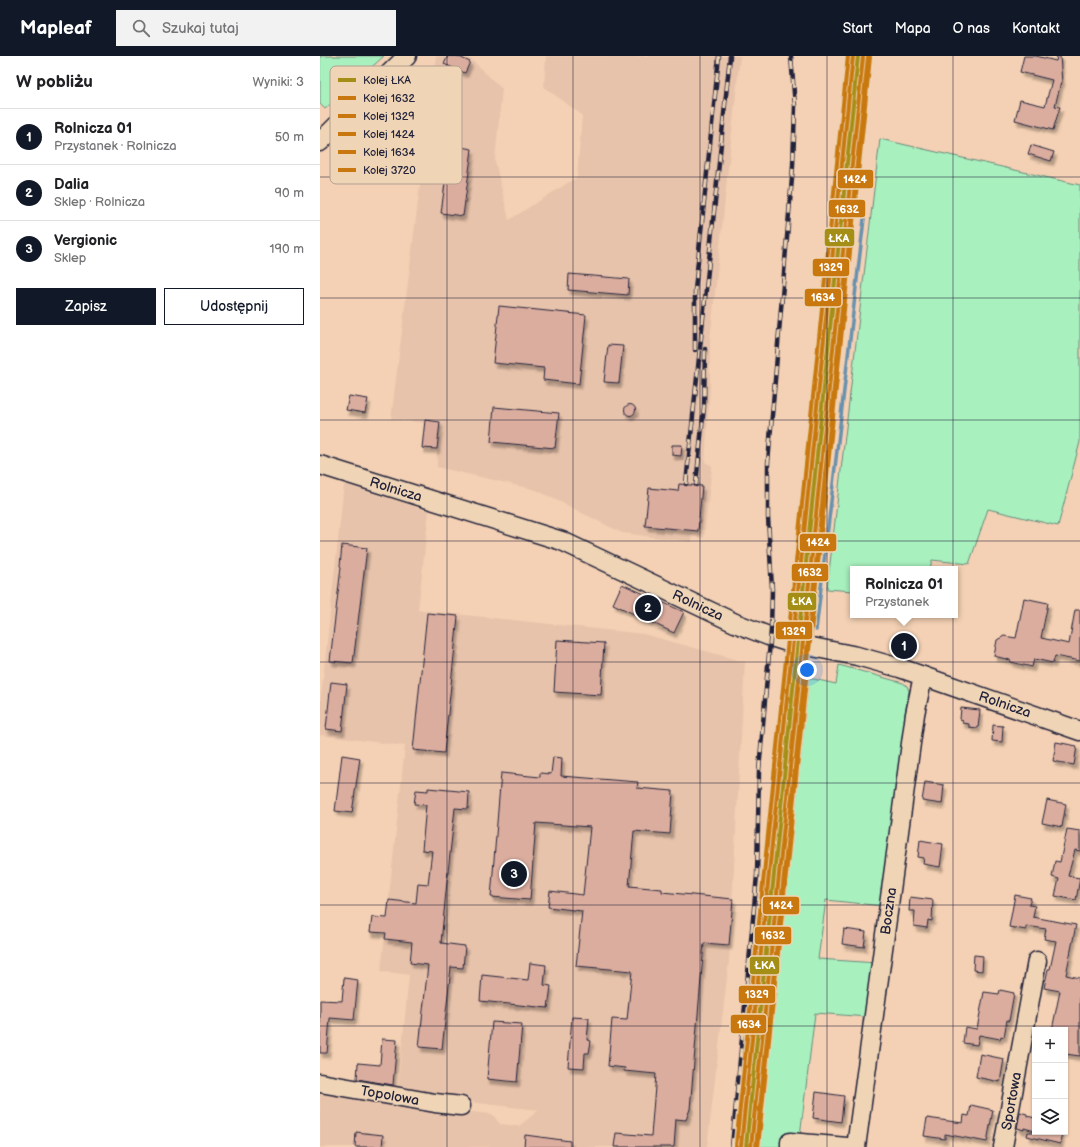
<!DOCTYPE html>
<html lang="pl">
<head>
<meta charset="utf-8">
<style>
	body { margin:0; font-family:"Balsamiq Sans",sans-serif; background:#f2f2f2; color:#202124 }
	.controls { position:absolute; right:12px; bottom:12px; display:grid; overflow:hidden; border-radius:0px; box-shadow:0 1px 3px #0004 }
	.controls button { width:36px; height:36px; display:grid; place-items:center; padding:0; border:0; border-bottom:1px solid #e0e0e0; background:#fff; color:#202124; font:20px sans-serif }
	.you { position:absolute; left:487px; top:614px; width:14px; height:14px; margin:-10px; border:3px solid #fff; border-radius:50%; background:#1a73e8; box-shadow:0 0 0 6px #1a73e833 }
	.badge { display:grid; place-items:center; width:26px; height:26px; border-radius:50%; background:#111827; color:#fff; font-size:13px; font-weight:700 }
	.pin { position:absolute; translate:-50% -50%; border:2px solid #fff; box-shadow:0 1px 4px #0006 }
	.popup { position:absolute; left:530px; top:510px; width:108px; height:52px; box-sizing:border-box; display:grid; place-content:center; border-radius:0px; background:#fff; filter:drop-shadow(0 1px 3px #0005); font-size:13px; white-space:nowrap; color:#757577 }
	.popup b { font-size:15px; color:#202124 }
	.popup::after { content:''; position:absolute; left:50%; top:100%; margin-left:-8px; border:8px solid transparent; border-top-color:#fff }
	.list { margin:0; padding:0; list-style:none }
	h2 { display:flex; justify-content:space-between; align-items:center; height:52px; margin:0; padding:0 16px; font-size:17px }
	h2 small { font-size:13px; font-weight:400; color:#757577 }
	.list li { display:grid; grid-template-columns:26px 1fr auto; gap:12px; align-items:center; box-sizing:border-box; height:56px; padding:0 16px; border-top:1px solid #e0e0e0 }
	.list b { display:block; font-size:15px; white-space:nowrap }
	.list p { margin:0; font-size:13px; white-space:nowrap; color:#757577 }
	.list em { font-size:13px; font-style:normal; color:#757577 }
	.actions { display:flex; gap:8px; padding:12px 16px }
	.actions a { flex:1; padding:9px 0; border:1px solid #111827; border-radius:0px; text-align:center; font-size:14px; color:#111827 }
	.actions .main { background:#111827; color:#fff }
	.icon { flex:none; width:22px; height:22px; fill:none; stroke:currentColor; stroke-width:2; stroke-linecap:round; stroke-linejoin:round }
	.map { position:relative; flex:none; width:760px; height:1091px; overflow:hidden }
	header { display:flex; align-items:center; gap:24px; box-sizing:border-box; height:56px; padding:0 20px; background:#111827; color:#fff }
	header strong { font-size:19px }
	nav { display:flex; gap:22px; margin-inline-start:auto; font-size:14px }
	.search { width:280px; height:36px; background:#f2f2f2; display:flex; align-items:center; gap:10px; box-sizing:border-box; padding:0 14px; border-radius:0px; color:#757577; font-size:15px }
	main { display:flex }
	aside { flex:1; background:#fff }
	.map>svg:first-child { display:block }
</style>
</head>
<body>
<header>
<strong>Mapleaf</strong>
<div class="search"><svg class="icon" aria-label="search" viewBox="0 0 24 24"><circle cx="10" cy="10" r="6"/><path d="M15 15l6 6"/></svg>Szukaj tutaj</div>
<nav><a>Start</a><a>Mapa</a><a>O nas</a><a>Kontakt</a></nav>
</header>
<main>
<aside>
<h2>W pobliżu<small>Wyniki: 3</small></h2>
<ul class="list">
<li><span class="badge">1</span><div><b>Rolnicza 01</b><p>Przystanek · Rolnicza</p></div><em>50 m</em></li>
<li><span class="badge">2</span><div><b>Dalia</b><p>Sklep · Rolnicza</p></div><em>90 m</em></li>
<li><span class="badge">3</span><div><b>Vergionic</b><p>Sklep</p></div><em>190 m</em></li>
</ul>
<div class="actions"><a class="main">Zapisz</a><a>Udostępnij</a></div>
</aside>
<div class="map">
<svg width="760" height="1091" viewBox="0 0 760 1091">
	<defs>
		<filter id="shadow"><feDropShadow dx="2.5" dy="4.5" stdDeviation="1" flood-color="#0004"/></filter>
	</defs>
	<rect width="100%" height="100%" fill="#f4d1b4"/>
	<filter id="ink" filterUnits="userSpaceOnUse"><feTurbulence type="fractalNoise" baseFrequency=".025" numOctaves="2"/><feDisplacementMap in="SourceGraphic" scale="8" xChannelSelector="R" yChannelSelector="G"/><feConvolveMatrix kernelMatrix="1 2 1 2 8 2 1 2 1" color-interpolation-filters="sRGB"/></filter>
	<g filter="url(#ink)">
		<g fill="#e8c3ab">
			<polygon points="116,0 142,0 152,4 182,33 175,105 189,164 257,121 262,59 224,31 226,0 420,0 390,285 390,332 385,406 392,410 384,482 372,481 372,486 302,477 216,434 117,411 117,394 102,392 104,367 71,363"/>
			<polygon points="24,428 109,455 98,554 324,578 425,606 409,905 387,1091 0,1091 0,1037 96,1050 172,1058 180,1068 199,1070 219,1054 104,1041 78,1032 89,919 61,915 85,690 0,679 0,650"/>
		</g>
		<g fill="#a8f1be" stroke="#658a7c">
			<polygon points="0,0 64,0 5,53 0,48"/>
			<polygon points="560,83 760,129 760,386 738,470 668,453 649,508 612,504 610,513 533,513 533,535 507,533"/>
			<polygon points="519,609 583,627 587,630 589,635 584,664 589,666 563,850 506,844 498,903 557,907 548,961 495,957 480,1080 462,1091 440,1091 489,622 516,628"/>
		</g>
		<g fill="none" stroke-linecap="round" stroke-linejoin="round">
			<polyline stroke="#6991ae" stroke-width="3.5" points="496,574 544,163"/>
		</g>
		<g fill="#dbad9e" stroke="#22223b" filter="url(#shadow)">
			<polygon points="128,0 137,0 150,6 145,17 124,8"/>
			<polygon points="704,0 716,0 736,5 737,0 740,0 742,27 741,26 735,50 740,51 733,74 695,64 700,44 725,50 732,24 700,16"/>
			<polygon points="130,89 152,93 143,160 121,157"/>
			<polygon points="711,89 734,96 731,105 708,98"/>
			<polygon points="249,218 309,223 308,239 248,234"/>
			<polygon points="179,250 266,259 259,328 223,324 224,312 173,307"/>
			<polygon points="288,289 303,290 299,327 284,326"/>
			<polygon points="29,340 48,343 45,357 26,354"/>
			<circle cx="310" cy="354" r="5.5"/>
			<polygon points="174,351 239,357 235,392 171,386"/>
			<polygon points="105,364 120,366 117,393 102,392"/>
			<polygon points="352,389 362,389 361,400 352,399"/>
			<polygon points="359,428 382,430 378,475 325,470 329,432 358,435"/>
			<polygon points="22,489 47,492 33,607 10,605 21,511 20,510"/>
			<polygon points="302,528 364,556 354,577 293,548"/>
			<polygon points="704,542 728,547 721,582 749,588 755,554 760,554 760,605 735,600 733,607 714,603 712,611 691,606 690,604 674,600 677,584 684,580 696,582"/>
			<polygon points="107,557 138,560 124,697 93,694"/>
			<polygon points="237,584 284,587 281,639 234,636"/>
			<polygon points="11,626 27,628 22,675 6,673"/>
			<polygon points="641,652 660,654 658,672 649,671 649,668 642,667 643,664 640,663"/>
			<polygon points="673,669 683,670 682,686 672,685"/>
			<polygon points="736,686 757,690 754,709 733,705"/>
			<polygon points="22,699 40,702 32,757 15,755"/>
			<polygon points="233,701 242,702 241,720 318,726 317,732 353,735 350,778 314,775 309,830 342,833 342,836 413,843 409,889 384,887 370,1053 366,1064 356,1063 354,1091 294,1091 296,1077 331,1080 336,1018 304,1015 305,1012 288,1010 292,963 307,964 312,915 256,910 262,855 228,851 230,835 263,839 270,771 216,767 210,844 171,841 181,717 220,721 220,717 231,718"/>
			<polygon points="605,726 624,729 622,748 602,745"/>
			<polygon points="108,732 149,736 148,753 135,752 127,825 121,887 145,890 143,912 131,911 122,993 99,991 108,909 90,907 92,886 65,883 66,877 50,876 52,861 67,862 69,844 96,847 98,827 108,828 112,795 102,794 106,749 94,748 96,734 108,735"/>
			<polygon points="727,744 746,748 742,771 722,767"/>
			<polygon points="747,773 760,775 760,795 755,794 748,820 760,822 756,844 735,840 739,823 732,821 735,805 740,806"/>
			<polygon points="600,784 623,788 620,811 603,808 604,802 598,801"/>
			<polygon points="695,839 711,842 709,849 715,850 713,861 756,869 746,919 760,922 760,1000 745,998 745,974 732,974 740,935 724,932 728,913 730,913 736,885 724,883 726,873 706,870 706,874 689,871"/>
			<polygon points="590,841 613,844 612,865 608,864 607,872 594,870 595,855 589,855"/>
			<polygon points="524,873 546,876 544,891 522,888"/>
			<polygon points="654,899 663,900 662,915 653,914"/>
			<polygon points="210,907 226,909 224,929 231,930 228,952 160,945 162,919 208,924"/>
			<polygon points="24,922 38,924 34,964 10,962 7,997 0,997 0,944 22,945"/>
			<polygon points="680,934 694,937 689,965 687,964 684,981 681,980 680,983 659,979 657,989 643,987 645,971 657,973 664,936 679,938"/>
			<polygon points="252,961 269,962 267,984 271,985 269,997 265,997 264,1012 248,1011"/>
			<polygon points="172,966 202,968 197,1026 167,1023"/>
			<polygon points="62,983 77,984 73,1029 37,1023 38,1007 60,1009"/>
			<polygon points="660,998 684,1003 680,1026 656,1021"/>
			<polygon points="496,1036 524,1040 521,1066 493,1062"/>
			<polygon points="651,1049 673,1054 667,1086 625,1078 625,1083 604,1080 607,1062 643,1067 644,1059 649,1060"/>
			<polygon points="700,1056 707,1058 707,1060 715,1062 715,1075 704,1072 704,1074 697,1072"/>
			<polygon points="36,1076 63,1079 62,1091 35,1091"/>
			<polygon points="708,1076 737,1076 742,1077 740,1088 707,1080"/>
			<polygon points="205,1079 250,1085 250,1091 204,1091"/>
		</g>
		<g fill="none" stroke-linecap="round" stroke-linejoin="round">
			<defs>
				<g id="minor">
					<polyline points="0,86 87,0"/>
					<polyline points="0,409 242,485 415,567 451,581 467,586 537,600 580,612 760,675"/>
					<polyline points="0,1027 115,1047 141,1050"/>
					<polyline points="470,1091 470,1086 527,1091"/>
					<polyline points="536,1091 595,658 603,620"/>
					<polyline points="683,1091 717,905"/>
				</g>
			</defs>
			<use href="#minor" stroke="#22223b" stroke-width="21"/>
			<use href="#minor" stroke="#efd5b6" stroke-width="18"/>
			<defs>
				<g id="rail">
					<polyline points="375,294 375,234 399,0"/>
					<polyline points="366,428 410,0"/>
					<polyline points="376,429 384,351 385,293"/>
					<polyline points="412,1091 437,819 439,715 451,574 452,533 448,461 448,407 473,110 475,50 471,0"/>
				</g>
			</defs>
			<use href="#rail" stroke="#22223b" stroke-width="4.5"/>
			<use href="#rail" stroke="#efd5b6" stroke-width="3" stroke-dasharray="9" stroke-linecap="butt"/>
			<defs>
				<polyline id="rail-1" points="426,1091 538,0"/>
				<polyline id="rail-2" points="431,1091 543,1"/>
				<polyline id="rail-3" points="421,1090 533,0"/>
				<polyline id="rail-4" points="436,1091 548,1"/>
				<polyline id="rail-5" points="416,1090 528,0"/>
				<polyline id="rail-6" points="438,1091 550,1"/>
			</defs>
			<use href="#rail-1" stroke="#efd5b6" stroke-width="7"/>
			<use href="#rail-2" stroke="#efd5b6" stroke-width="7"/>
			<use href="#rail-3" stroke="#efd5b6" stroke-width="7"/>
			<use href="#rail-4" stroke="#efd5b6" stroke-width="7"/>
			<use href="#rail-5" stroke="#efd5b6" stroke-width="7"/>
			<use href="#rail-6" stroke="#efd5b6" stroke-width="7"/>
			<use href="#rail-1" stroke="#a48e16" stroke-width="4"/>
			<use href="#rail-2" stroke="#c8780f" stroke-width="4"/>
			<use href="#rail-3" stroke="#c8780f" stroke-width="4"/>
			<use href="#rail-4" stroke="#c8780f" stroke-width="4"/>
			<use href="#rail-5" stroke="#c8780f" stroke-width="4"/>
			<use href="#rail-6" stroke="#c8780f" stroke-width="4"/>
		</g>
	</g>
	<path fill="none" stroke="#22223b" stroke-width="1" stroke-opacity="0.55" d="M127,0V1091M253,0V1091M380,0V1091M507,0V1091M633,0V1091M0,121H760M0,242H760M0,364H760M0,485H760M0,606H760M0,727H760M0,849H760M0,970H760"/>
	<g text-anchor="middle" stroke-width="3" stroke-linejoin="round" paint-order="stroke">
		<g font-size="14" fill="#22223b" stroke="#efd5b6">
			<text transform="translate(76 433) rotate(17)" y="5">Rolnicza</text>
			<text transform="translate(378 549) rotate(25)" y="5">Rolnicza</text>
			<text transform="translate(685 648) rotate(19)" y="5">Rolnicza</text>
			<text transform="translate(568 855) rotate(-82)" y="5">Boczna</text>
			<text transform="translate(70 1039) rotate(10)" y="5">Topolowa</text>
			<text transform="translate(691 1045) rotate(-80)" y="5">Sportowa</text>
		</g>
	</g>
	<rect x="10" y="10" width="132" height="118" rx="6" fill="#efd5b6" stroke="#b29f91" stroke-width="1"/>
	<rect x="18" y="22" width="18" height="4" fill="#a48e16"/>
	<rect x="18" y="40" width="18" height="4" fill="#c8780f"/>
	<rect x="18" y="58" width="18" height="4" fill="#c8780f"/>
	<rect x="18" y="76" width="18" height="4" fill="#c8780f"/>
	<rect x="18" y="94" width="18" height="4" fill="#c8780f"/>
	<rect x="18" y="112" width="18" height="4" fill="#c8780f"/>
	<g font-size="11" fill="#22223b">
		<text x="43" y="28">Kolej ŁKA</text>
		<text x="43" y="46">Kolej 1632</text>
		<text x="43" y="64">Kolej 1329</text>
		<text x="43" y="82">Kolej 1424</text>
		<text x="43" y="100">Kolej 1634</text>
		<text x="43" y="118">Kolej 3720</text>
	</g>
	<g stroke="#efd5b6" stroke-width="1.5">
		<rect x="517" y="113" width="37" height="20" rx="4" fill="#c8780f"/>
		<rect x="508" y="143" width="38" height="19" rx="4" fill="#c8780f"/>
		<rect x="504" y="172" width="31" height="19" rx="4" fill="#a48e16"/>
		<rect x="492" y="202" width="38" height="19" rx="4" fill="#c8780f"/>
		<rect x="484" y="232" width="38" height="19" rx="4" fill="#c8780f"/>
		<rect x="479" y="477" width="38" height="19" rx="4" fill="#c8780f"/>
		<rect x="471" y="507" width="38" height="19" rx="4" fill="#c8780f"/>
		<rect x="467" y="536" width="30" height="19" rx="4" fill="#a48e16"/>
		<rect x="455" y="565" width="38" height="19" rx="4" fill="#c8780f"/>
		<rect x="442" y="840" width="38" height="19" rx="4" fill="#c8780f"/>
		<rect x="434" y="870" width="38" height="19" rx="4" fill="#c8780f"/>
		<rect x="429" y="900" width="31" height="19" rx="4" fill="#a48e16"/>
		<rect x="418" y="929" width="38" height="19" rx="4" fill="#c8780f"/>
		<rect x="410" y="958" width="37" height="20" rx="4" fill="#c8780f"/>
	</g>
	<g font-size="11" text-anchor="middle" font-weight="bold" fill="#fff">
		<text x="535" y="127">1424</text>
		<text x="527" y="157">1632</text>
		<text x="519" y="186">ŁKA</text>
		<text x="511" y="215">1329</text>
		<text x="503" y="245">1634</text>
		<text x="498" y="490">1424</text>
		<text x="490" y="520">1632</text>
		<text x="482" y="549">ŁKA</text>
		<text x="474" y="579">1329</text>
		<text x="461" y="853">1424</text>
		<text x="453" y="883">1632</text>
		<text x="445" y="913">ŁKA</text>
		<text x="437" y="942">1329</text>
		<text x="429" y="972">1634</text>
	</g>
</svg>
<div class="controls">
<button>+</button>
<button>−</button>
<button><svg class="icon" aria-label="layers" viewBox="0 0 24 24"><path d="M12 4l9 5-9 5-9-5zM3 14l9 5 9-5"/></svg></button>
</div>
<div class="you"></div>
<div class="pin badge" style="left:584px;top:590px">1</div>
<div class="popup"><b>Rolnicza 01</b>Przystanek</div>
<div class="pin badge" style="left:328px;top:552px">2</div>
<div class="pin badge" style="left:194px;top:818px">3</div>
</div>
</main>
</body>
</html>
